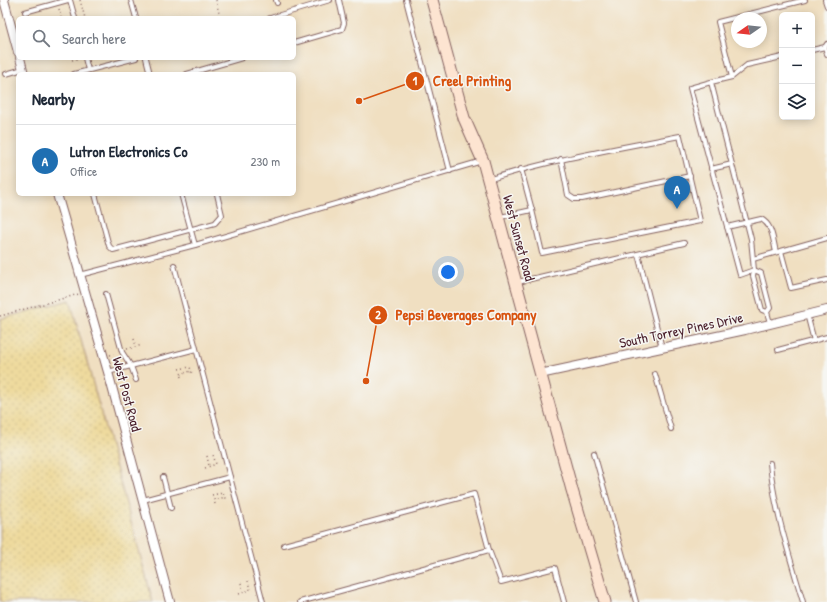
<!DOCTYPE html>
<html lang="en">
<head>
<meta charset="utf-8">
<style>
	body { margin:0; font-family:"Patrick Hand",sans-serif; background:#f2f2f3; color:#1f2937 }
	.controls { position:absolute; right:12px; top:12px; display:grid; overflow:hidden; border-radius:6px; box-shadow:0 2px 10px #0003 }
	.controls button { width:36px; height:36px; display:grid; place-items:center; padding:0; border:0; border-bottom:1px solid #e0e1e3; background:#fff; color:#1f2937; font:20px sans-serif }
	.compass { position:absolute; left:731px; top:12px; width:36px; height:36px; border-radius:50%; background:#fff; box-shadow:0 2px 10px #0003; rotate:256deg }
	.you { position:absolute; left:448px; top:272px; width:14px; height:14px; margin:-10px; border:3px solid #fff; border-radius:50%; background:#1a73e8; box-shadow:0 0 0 6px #1a73e833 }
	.badge { display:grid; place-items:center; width:26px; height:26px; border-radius:50%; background:#1f6fb2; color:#fff; font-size:13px; font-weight:700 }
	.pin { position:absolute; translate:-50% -33px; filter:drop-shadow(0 1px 2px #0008) }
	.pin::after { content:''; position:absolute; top:21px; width:14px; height:12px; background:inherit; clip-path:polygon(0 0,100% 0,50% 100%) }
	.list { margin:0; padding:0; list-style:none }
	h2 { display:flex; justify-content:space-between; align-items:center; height:52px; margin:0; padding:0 16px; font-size:17px }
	h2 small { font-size:13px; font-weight:400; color:#747a83 }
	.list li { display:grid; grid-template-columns:26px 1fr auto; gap:12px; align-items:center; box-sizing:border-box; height:72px; padding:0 16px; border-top:1px solid #e0e1e3 }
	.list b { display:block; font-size:15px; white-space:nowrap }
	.list p { margin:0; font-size:13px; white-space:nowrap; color:#747a83 }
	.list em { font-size:13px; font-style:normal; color:#747a83 }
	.icon { flex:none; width:22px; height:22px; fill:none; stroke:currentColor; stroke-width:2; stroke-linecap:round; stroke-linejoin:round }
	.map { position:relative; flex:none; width:827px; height:602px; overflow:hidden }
	.search { position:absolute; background:#fff; box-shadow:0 2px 10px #0003; left:16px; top:16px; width:280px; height:44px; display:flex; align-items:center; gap:10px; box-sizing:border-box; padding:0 14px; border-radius:6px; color:#747a83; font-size:15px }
	.panel { position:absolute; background:#fff; box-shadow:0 2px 10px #0003; left:16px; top:72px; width:280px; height:124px; border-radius:6px }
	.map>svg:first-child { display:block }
</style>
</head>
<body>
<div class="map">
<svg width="827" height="602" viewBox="0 0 827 602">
	<defs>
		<pattern id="sand-dots" width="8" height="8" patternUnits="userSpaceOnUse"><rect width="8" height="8" fill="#eeda9e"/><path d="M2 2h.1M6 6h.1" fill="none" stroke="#cebb88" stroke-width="1.8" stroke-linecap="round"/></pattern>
	</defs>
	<rect width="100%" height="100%" fill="#f6f6f2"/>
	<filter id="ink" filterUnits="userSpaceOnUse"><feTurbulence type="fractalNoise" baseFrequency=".025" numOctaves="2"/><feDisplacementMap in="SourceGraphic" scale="8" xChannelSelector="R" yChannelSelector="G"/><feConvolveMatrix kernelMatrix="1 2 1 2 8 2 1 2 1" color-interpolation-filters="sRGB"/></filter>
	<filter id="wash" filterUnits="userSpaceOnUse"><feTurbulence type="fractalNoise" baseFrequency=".012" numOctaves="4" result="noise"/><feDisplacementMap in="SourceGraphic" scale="16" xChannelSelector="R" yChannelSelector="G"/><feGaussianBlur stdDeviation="0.9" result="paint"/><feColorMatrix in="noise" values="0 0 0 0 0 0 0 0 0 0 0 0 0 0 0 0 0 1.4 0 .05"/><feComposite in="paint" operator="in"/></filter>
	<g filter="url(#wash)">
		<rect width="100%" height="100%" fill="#f0dfc1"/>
		<polygon fill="url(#sand-dots)" stroke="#9c7c64" points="70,300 153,602 0,602 0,319"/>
	</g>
	<g filter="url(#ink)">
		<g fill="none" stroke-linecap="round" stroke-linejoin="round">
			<defs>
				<g id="service">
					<polyline points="70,0 75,18"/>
					<polyline points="131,0 136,18"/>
					<polyline points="276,0 277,3"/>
					<polyline points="406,0 450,171"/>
					<polyline points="825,0 827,6"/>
					<polyline points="25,12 68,0"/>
					<polyline points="270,18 330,0"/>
					<polyline points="294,43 342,29 344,23 339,0"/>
					<polyline points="825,47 827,54"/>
					<polyline points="812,50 825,47 827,44"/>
					<polyline points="85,58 88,70"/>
					<polyline points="146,58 150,74"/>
					<polyline points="6,74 23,69"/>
					<polyline points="74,74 136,58"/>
					<polyline points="187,74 242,58"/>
					<polyline points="732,77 718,22 805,0"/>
					<polyline points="711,82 690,88 740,275 754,270 751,239 711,82 732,77 747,65 782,57"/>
					<polyline points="561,159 568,195 574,199 582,199 690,176"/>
					<polyline points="521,169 532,210"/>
					<polyline points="711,169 732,164"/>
					<path d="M488,180C551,159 616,149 680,136L700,221L542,253L532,210L500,217"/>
					<polyline points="95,194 109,246 113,250 215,223 222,215 217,194"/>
					<polyline points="181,194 195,245"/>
					<path d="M727,227L761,219C773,225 773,241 776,252"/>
					<polyline points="781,251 827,238"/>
					<polyline points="638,254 662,348"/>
					<polyline points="753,259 781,251 791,288 827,280"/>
					<polyline points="174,265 263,602"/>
					<polyline points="80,275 195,245 482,161"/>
					<polyline points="518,282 684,243"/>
					<polyline points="106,294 122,352 131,366 136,380"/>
					<polyline points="767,312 762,310 753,276 754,270 761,273 770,308 767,312 770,323"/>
					<polyline points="807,314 814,341"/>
					<polyline points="778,350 827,337"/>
					<polyline points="108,372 196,349"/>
					<polyline points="655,374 671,429"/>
					<polyline points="594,453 636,602"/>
					<path d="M770,463C774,510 790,557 803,602"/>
					<polyline points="163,477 171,508"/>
					<polyline points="143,500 230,477"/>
					<polyline points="284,545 474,494 489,550"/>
					<polyline points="300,602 489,550 501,582 555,568 564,602"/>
				</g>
				<g id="minor">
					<polyline points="4,0 18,52"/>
					<polyline points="20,58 24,74"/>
					<polyline points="57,194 108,372 170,602"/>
					<polyline points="540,374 745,330 827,310"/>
				</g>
				<polyline id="secondary" points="432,0 464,118 483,161 572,490 605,602"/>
			</defs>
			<use href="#service" stroke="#846260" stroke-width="6"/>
			<use href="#minor" stroke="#846260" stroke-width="10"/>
			<use href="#secondary" stroke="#846260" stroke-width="13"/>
			<g stroke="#846260" stroke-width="1.5" stroke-dasharray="1 3" stroke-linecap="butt">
				<polyline points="80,0 85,18"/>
				<polyline points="216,0 220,18"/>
				<polyline points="59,9 61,18"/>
				<polyline points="72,60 78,58"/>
				<polyline points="0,316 79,294"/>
				<polyline points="134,339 136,346"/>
				<polyline points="127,349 142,345"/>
				<polyline points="110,355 114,354"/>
				<polyline points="179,369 190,367 192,374"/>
				<polyline points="181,377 180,374 191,371"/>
				<polyline points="207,456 209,466"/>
				<polyline points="205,468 216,464 213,455"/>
				<polyline points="212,495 223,493 226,501"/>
				<polyline points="215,504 214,500 225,497"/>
				<polyline points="241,583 243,592"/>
				<polyline points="239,594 250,590 248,581"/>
			</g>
			<use href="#service" stroke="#fff" stroke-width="4"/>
			<use href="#minor" stroke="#fff" stroke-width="8"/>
			<use href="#secondary" stroke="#fde4d1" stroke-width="11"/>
		</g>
	</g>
	<g text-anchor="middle" stroke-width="3" stroke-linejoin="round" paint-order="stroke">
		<g font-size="14" fill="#4a1f2b" stroke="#f6f6f2">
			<text transform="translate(519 238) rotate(75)" y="5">West Sunset Road</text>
			<text transform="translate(681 330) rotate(-12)" y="5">South Torrey Pines Drive</text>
			<text transform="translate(127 394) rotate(75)" y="5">West Post Road</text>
		</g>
	</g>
	<path fill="none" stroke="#d8530f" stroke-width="1.5" d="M359 101L415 81M366 381L378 315"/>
	<g fill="#d8530f" stroke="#f6f6f2" stroke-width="1.5">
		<circle cx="359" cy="101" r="4"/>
		<circle cx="366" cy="381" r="4"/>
		<circle cx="415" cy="81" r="10"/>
		<circle cx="378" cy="315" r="10"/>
	</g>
	<g font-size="12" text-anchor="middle" font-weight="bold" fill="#fff">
		<text x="415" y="85">1</text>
		<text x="378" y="319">2</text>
	</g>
	<g font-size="15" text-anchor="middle" font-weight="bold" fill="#d8530f" stroke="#f6f6f2" stroke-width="3" stroke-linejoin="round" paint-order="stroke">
		<text x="472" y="86">Creel Printing</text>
		<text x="466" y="320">Pepsi Beverages Company</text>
	</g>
</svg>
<div class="controls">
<button>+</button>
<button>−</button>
<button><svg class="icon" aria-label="layers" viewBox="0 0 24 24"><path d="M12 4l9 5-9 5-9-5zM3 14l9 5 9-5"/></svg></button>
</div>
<svg class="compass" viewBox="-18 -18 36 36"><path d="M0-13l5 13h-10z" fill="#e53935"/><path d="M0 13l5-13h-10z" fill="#747a83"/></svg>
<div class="you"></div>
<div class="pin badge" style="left:677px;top:209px">A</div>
<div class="search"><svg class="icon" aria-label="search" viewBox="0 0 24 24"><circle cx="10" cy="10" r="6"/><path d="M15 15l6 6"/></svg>Search here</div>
<section class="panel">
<h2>Nearby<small></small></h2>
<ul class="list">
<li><span class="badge">A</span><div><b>Lutron Electronics Co</b><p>Office</p></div><em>230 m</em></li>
</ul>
</section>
</div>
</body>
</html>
